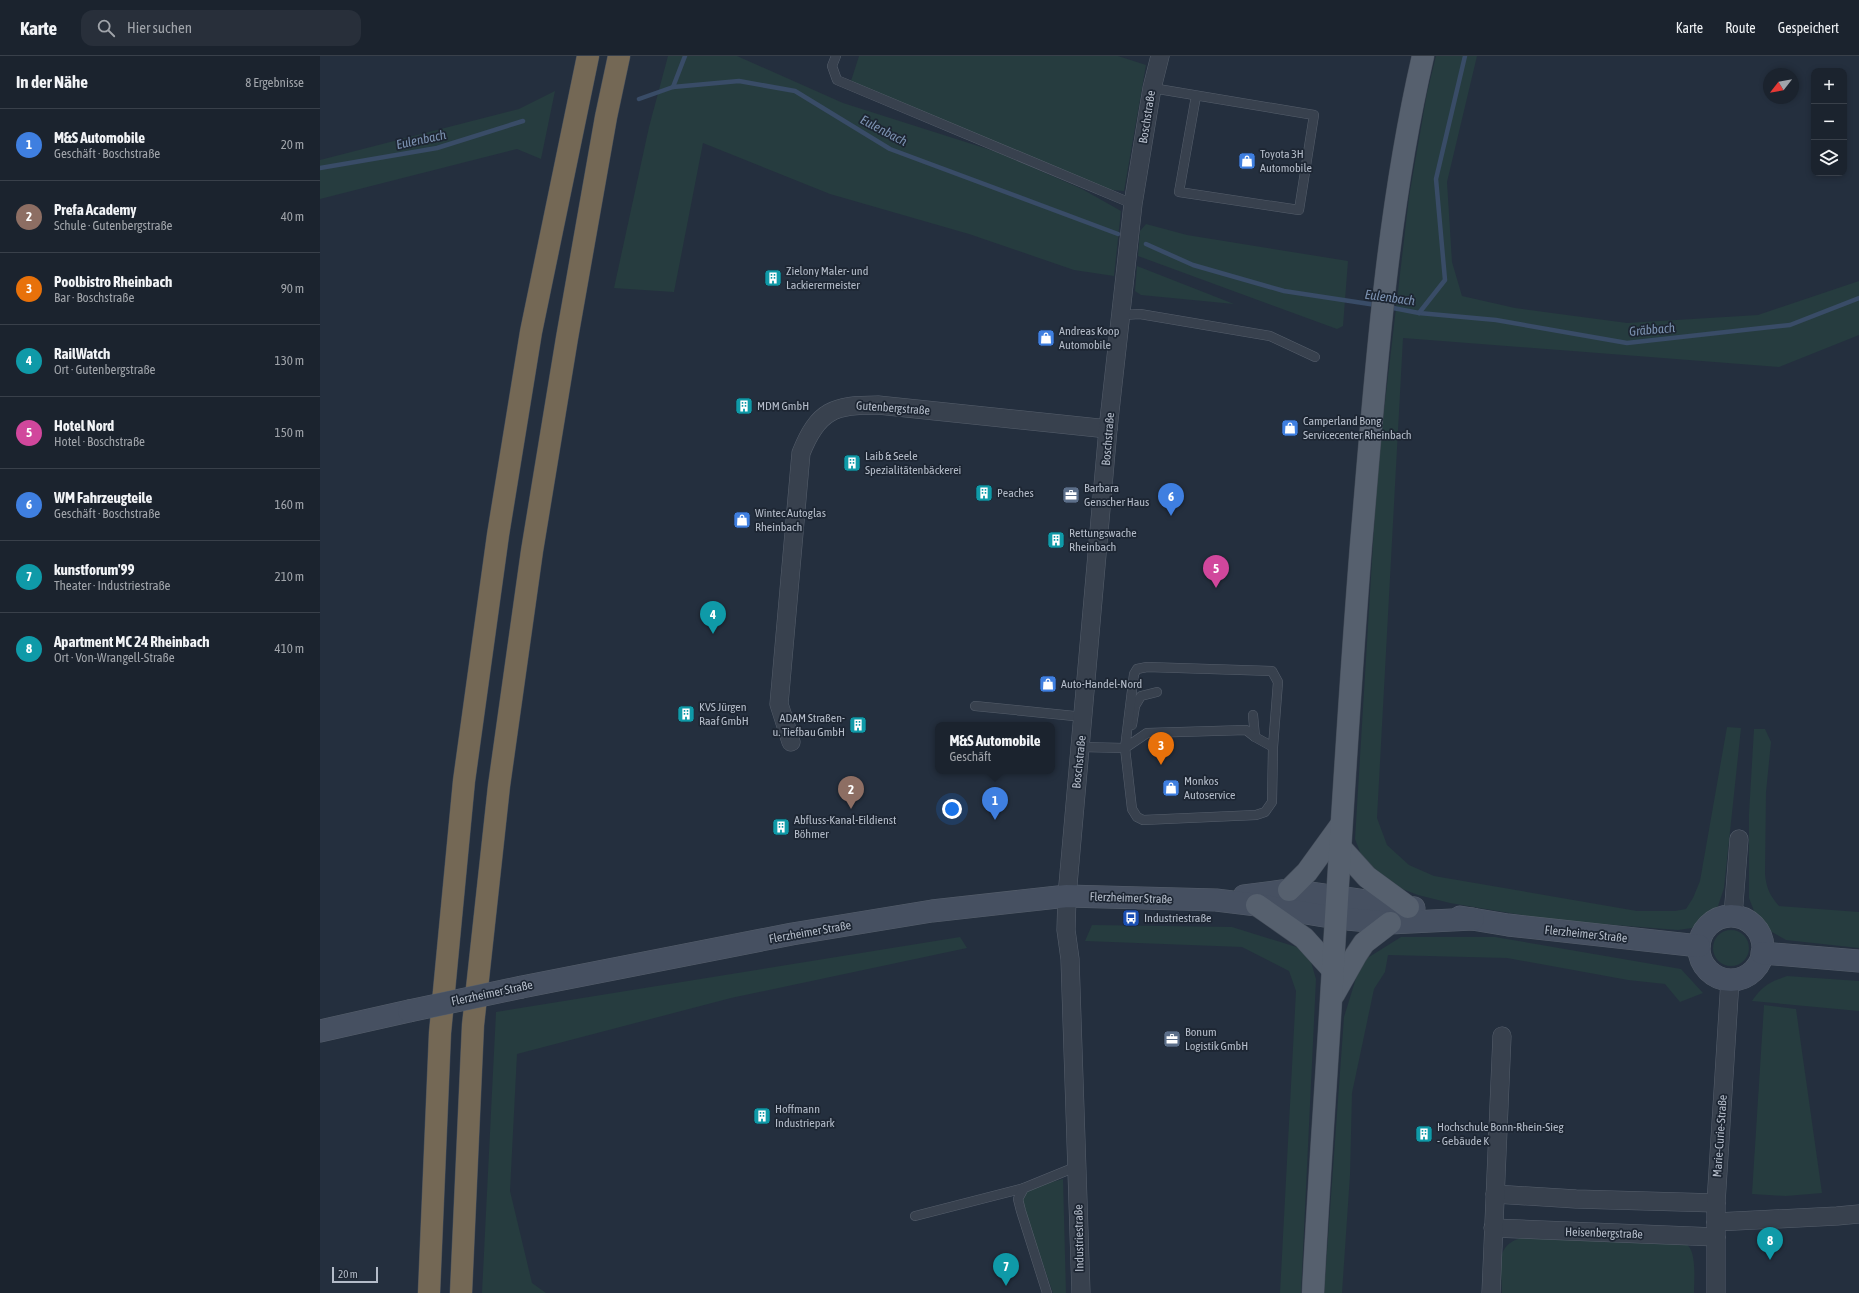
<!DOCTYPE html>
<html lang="de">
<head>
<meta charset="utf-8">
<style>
	body { margin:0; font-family:"Asap Condensed",sans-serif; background:#282f3a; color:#f1f3f6 }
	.controls { position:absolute; right:12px; top:12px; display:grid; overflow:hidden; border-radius:8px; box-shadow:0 2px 6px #0003 }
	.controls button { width:36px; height:36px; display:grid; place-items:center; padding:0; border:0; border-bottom:1px solid #39404a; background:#1b232e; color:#f1f3f6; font:20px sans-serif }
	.compass { position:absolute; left:1443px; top:12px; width:36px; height:36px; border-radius:50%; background:#1b232e; box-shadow:0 2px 6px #0003; rotate:239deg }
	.scale { position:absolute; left:12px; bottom:10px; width:46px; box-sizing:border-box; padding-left:4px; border:2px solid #b4bcc9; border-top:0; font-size:11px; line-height:14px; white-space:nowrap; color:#b4bcc9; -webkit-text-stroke:3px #1d2633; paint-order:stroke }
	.you { position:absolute; left:632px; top:753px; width:14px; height:14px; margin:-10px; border:3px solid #fff; border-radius:50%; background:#1a73e8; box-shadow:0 0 0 6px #1a73e833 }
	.badge { display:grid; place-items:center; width:26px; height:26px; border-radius:50%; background:#8ab4f8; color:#fff; font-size:13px; font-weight:700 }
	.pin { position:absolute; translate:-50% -33px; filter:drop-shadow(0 1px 2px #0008) }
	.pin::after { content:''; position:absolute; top:21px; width:14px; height:12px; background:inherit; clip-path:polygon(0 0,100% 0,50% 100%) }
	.popup { position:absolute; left:615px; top:666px; width:120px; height:52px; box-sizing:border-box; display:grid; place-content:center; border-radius:8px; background:#1b232e; filter:drop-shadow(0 1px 3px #0005); font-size:13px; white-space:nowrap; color:#a0a4aa }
	.popup b { font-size:15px; color:#f1f3f6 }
	.popup::after { content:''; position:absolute; left:50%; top:100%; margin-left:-8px; border:8px solid transparent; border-top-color:#1b232e }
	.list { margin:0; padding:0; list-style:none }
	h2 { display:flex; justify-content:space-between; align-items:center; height:52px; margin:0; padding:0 16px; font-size:17px }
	h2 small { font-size:13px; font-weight:400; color:#a0a4aa }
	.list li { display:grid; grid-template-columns:26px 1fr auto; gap:12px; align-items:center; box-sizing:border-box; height:72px; padding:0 16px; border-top:1px solid #39404a }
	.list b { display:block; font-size:15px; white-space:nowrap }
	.list p { margin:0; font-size:13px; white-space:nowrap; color:#a0a4aa }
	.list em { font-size:13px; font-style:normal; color:#a0a4aa }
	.icon { flex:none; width:22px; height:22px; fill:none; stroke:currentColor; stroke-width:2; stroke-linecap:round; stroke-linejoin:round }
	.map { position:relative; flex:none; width:1539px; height:1237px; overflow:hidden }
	header { display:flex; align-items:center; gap:24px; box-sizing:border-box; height:56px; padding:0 20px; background:#1b232e; border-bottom:1px solid #39404a }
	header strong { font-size:19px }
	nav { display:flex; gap:22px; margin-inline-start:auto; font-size:14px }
	.search { width:280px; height:36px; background:#282f3a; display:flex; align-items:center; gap:10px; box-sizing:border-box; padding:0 14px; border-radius:12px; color:#a0a4aa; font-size:15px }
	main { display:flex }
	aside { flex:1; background:#1b232e }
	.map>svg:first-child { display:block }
</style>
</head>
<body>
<header>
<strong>Karte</strong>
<div class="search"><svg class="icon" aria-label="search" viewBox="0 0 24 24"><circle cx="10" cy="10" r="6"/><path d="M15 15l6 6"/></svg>Hier suchen</div>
<nav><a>Karte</a><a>Route</a><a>Gespeichert</a></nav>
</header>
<main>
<aside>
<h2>In der Nähe<small>8 Ergebnisse</small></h2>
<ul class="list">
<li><span class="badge" style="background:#3f7fe0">1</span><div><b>M&amp;S Automobile</b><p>Geschäft · Boschstraße</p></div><em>20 m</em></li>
<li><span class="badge" style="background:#8d6e63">2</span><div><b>Prefa Academy</b><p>Schule · Gutenbergstraße</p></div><em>40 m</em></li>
<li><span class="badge" style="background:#e8710a">3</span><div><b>Poolbistro Rheinbach</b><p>Bar · Boschstraße</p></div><em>90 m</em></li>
<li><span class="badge" style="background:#0f9aa8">4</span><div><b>RailWatch</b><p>Ort · Gutenbergstraße</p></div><em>130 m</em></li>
<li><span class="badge" style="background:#d1479c">5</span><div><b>Hotel Nord</b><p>Hotel · Boschstraße</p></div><em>150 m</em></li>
<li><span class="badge" style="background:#3f7fe0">6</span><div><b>WM Fahrzeugteile</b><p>Geschäft · Boschstraße</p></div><em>160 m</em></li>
<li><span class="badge" style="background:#0f9aa8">7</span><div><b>kunstforum'99</b><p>Theater · Industriestraße</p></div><em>210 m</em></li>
<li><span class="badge" style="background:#0f9aa8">8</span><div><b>Apartment MC 24 Rheinbach</b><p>Ort · Von-Wrangell-Straße</p></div><em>410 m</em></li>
</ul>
</aside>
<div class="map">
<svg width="1539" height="1237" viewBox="0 0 1539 1237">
	<rect width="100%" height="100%" fill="#242f3e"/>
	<g fill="#263c3f">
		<polygon points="348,0 417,0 523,47 677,96 762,133 801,155 794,220 754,214 649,178 510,138 383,87 354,236 294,232 329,71"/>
		<polygon points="539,0 798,0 826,9 804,135 781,133 531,25"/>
		<polygon points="1116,0 1157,0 1127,126 1132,206 1142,240 1195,252 1307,267 1438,259 1539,225 1539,279 1459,311 1083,282 1057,762 1067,789 1089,809 1114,820 1317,855 1355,855 1366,853 1373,842 1380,825 1407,671 1421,672 1404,832 1398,850 1383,863 1372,872 1358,874 1232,864 1130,847 1098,839 1072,829 1042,801 1035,783 1058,406 1089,141 1107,37"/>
		<polygon points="235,35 221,103 197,93 0,143 0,104 199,53"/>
		<polygon points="826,168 867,179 1028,205 1023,270 1017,273 818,200 820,175"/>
		<polygon points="817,210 914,248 821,239 815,235"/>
		<path d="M1434,673H1445L1451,686L1446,736L1445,818C1446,831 1450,840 1459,850L1539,856V892L1466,884L1452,876L1434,855L1429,842V758Z"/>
		<polygon points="772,869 912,871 983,893 991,906 996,923 981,1237 960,1237 976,935 969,915 922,891 765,885"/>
		<circle cx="1411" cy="892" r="18"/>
		<polygon points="640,881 647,892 411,942 197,998 190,1135 212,1227 226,1237 162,1237 176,956"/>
		<polygon points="1081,881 1175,881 1361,913 1383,937 1360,946 1345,928 1308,924 1187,902 1068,899 1065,916 1054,933 1032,1037 1030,1119 1022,1237 1004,1237 1024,961 1041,906"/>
		<path d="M1467,920L1539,925V955L1432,945C1442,930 1450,926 1467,920Z"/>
		<polygon points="1444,949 1476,953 1502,1137 1466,1140 1432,1138"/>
		<polygon points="743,1123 746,1237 733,1237 701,1145 706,1133"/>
		<path d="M1201,1182L1366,1188C1377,1194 1374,1225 1374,1237H1182C1182,1213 1173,1190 1201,1182Z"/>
	</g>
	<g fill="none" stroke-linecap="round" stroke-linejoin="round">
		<g stroke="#394c67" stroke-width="4.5">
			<polyline points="353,31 365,0"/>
			<polyline points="319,43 353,31 419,25 475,35 570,93 798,178"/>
			<polyline points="0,112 117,92 203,65"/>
			<polyline points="826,188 873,209 964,235 1056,249"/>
			<polyline points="1068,251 1099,257 1176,264 1307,287 1470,269 1539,242"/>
			<polyline points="1099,257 1125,224 1116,123 1145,0"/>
		</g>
		<defs>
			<g id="service">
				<polyline points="516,0 512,10 517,24 813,148"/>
				<polyline points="832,32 994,59 979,154 859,136 876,40"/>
				<polyline points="802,259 820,258 950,280 995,301"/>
				<polyline points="655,650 764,661"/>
				<polyline points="933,659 935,681"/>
				<polyline points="812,669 815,650 821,640 837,636"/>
				<polyline points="761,691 805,692 827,677 926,674 935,681 953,691 952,746 945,756 936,759 823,764 817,761 812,753 805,692 814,618 817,613 827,611 952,615 958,626 953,691"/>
				<polyline points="595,1160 704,1132"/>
				<polyline points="727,1237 701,1155 698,1143 704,1132 758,1110"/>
			</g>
			<g id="minor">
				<path d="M471,686L459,648L481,397C498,354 514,349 558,349L788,373"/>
				<polyline points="1413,860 1419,783"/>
				<polyline points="1175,1138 1256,1143 1396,1147"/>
				<polyline points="1396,1166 1517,1160 1539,1158"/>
				<polyline points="1173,1172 1396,1181"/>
				<polyline points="761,1237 750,903 746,874 747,840 788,373 813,148 832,32 840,0"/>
				<polyline points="1171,1237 1182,980"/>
				<polyline points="1396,1237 1396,1147 1410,924"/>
			</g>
			<g id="secondary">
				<polyline points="924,840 969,834 1094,852"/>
				<circle cx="1411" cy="892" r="32"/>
				<polyline points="1140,861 1188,869 1379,890"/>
				<polyline points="1442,897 1539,905"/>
				<polyline points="202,931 472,878 612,855 747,840 896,844 937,849 1016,862 1070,867 1153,863"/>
				<polyline points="0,975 89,955"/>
			</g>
			<g id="primary">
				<polyline points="1019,790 1047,821 1088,851"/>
				<polyline points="969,834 987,816 1021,769"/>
				<polyline points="937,849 984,882 1013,914"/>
				<polyline points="1014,938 1036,899 1044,887 1070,867"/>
				<path d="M993,1237C998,1139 1005,1042 1011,944C1020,792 1029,641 1041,489C1055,326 1066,160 1103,0"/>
			</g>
			<g id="motorway">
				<polyline points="109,1237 120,977 144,725 178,479 211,276 268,0"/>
				<polyline points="141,1237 153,969 179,730 212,495 247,282 286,61 299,0"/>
			</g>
		</defs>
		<use href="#service" stroke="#565f6c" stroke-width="10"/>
		<use href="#minor" stroke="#565f6c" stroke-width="19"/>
		<use href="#secondary" stroke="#565f6c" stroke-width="23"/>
		<use href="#primary" stroke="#414a57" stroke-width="23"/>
		<use href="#motorway" stroke="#434c59" stroke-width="23"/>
		<use href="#service" stroke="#38414e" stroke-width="9"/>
		<use href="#minor" stroke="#38414e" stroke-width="18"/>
		<use href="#secondary" stroke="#465061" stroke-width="22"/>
		<use href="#primary" stroke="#56606e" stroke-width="22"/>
		<use href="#motorway" stroke="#746855" stroke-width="22"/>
		<defs>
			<polyline id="secondary-bridge" points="89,955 202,931"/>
		</defs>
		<use href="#secondary-bridge" stroke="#565f6c" stroke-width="23" stroke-linecap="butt"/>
		<use href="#secondary-bridge" stroke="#465061" stroke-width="22"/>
	</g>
	<defs>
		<symbol id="shop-square" viewBox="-11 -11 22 22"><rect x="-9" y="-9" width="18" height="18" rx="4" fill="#3f7fe0" stroke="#1d2633"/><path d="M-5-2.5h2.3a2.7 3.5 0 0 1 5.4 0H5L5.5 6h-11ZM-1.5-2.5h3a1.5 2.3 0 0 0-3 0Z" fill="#fff"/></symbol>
		<symbol id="building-square" viewBox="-11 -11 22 22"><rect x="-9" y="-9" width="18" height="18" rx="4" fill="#0f9aa8" stroke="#1d2633"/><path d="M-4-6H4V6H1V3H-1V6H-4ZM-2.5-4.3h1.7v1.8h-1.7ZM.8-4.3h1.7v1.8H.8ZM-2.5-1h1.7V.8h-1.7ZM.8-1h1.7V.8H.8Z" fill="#fff"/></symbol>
		<symbol id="office-square" viewBox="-11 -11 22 22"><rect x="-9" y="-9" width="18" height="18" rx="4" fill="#5c6f8a" stroke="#1d2633"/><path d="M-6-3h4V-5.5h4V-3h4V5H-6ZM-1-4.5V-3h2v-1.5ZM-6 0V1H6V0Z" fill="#fff"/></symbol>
		<symbol id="bus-square" viewBox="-11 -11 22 22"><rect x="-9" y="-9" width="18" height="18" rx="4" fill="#1a4fb4" stroke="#1d2633"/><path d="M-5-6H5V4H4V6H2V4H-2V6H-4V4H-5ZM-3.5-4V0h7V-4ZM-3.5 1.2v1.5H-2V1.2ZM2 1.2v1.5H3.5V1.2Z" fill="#fff"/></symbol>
	</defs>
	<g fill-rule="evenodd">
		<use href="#shop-square" x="917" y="95" width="20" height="20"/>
		<use href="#building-square" x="443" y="212" width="20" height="20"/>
		<use href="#shop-square" x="716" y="272" width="20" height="20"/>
		<use href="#building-square" x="414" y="340" width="20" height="20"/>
		<use href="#shop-square" x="960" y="362" width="20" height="20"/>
		<use href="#building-square" x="522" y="397" width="20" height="20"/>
		<use href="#building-square" x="654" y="427" width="20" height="20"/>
		<use href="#office-square" x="741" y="429" width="20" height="20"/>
		<use href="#shop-square" x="412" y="454" width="20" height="20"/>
		<use href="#building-square" x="726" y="474" width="20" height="20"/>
		<use href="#shop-square" x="718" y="618" width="20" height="20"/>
		<use href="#building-square" x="356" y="648" width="20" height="20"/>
		<use href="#building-square" x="528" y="659" width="20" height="20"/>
		<use href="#shop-square" x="841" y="722" width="20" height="20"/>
		<use href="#building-square" x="451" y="761" width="20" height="20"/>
		<use href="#bus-square" x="801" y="852" width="20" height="20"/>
		<use href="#office-square" x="842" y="973" width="20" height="20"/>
		<use href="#building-square" x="432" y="1050" width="20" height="20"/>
		<use href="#building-square" x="1094" y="1068" width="20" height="20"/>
	</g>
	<g text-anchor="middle" stroke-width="3.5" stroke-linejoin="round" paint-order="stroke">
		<g font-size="12" fill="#b4bcc9" stroke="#1d2633">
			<text transform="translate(827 61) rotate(-81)" y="4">Boschstraße</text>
			<text transform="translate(573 352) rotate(4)" y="4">Gutenbergstraße</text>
			<text transform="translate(788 383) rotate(-85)" y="4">Boschstraße</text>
			<text transform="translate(759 706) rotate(-84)" y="4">Boschstraße</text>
			<text transform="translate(811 842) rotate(2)" y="4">Flerzheimer Straße</text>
			<text transform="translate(490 876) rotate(-10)" y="4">Flerzheimer Straße</text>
			<text transform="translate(1266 878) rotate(6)" y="4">Flerzheimer Straße</text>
			<text transform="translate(172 937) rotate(-12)" y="4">Flerzheimer Straße</text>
			<text transform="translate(1400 1080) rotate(-86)" y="4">Marie-Curie-Straße</text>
			<text transform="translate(1284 1177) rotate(2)" y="4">Heisenbergstraße</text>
			<text transform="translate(759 1182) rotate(-91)" y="4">Industriestraße</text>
		</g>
		<g font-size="12" fill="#b4bcc9" stroke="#1d2633" text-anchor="start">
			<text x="940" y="102">Toyota 3H<tspan x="940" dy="14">Automobile</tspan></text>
			<text x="466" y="219">Zielony Maler- und<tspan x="466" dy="14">Lackierermeister</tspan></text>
			<text x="739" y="279">Andreas Koop<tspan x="739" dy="14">Automobile</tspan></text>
			<text x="437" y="354">MDM GmbH</text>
			<text x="983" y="369">Camperland Bong<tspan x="983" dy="14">Servicecenter Rheinbach</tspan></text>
			<text x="545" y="404">Laib &amp; Seele<tspan x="545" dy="14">Spezialitätenbäckerei</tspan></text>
			<text x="764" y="436">Barbara<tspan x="764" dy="14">Genscher Haus</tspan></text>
			<text x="677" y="441">Peaches</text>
			<text x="435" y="461">Wintec Autoglas<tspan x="435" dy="14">Rheinbach</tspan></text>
			<text x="749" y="481">Rettungswache<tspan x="749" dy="14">Rheinbach</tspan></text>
			<text x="741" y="632">Auto-Handel-Nord</text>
			<text x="379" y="655">KVS Jürgen<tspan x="379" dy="14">Raaf GmbH</tspan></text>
			<text x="525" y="666" text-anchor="end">ADAM Straßen-<tspan x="525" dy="14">u. Tiefbau GmbH</tspan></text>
			<text x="864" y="729">Monkos<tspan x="864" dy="14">Autoservice</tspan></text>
			<text x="474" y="768">Abfluss-Kanal-Eildienst<tspan x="474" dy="14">Böhmer</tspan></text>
			<text x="824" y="866">Industriestraße</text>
			<text x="865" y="980">Bonum<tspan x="865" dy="14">Logistik GmbH</tspan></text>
			<text x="455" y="1057">Hoffmann<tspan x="455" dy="14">Industriepark</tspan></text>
			<text x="1117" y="1075">Hochschule Bonn-Rhein-Sieg<tspan x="1117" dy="14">- Gebäude K</tspan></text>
		</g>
		<g font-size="13" font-style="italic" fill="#7c92b1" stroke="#1d2633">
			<text transform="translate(564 74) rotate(28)" y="5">Eulenbach</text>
			<text transform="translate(101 83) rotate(-12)" y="5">Eulenbach</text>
			<text transform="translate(1070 241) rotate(8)" y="5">Eulenbach</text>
			<text transform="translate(1332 273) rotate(-5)" y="5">Gräbbach</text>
		</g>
	</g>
</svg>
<div class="controls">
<button>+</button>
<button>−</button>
<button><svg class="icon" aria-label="layers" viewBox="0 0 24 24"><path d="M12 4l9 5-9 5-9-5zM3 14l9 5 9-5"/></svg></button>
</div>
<svg class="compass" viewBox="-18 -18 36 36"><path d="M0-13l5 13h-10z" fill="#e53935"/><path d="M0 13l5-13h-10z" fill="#a0a4aa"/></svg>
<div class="scale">20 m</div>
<div class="you"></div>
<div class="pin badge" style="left:675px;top:764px;background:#3f7fe0">1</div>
<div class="popup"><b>M&amp;S Automobile</b>Geschäft</div>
<div class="pin badge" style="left:531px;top:753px;background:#8d6e63">2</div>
<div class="pin badge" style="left:841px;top:709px;background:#e8710a">3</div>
<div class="pin badge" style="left:393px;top:578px;background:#0f9aa8">4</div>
<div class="pin badge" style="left:896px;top:532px;background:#d1479c">5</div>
<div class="pin badge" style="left:851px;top:460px;background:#3f7fe0">6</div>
<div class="pin badge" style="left:686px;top:1230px;background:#0f9aa8">7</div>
<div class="pin badge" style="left:1450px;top:1204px;background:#0f9aa8">8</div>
</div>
</main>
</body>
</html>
